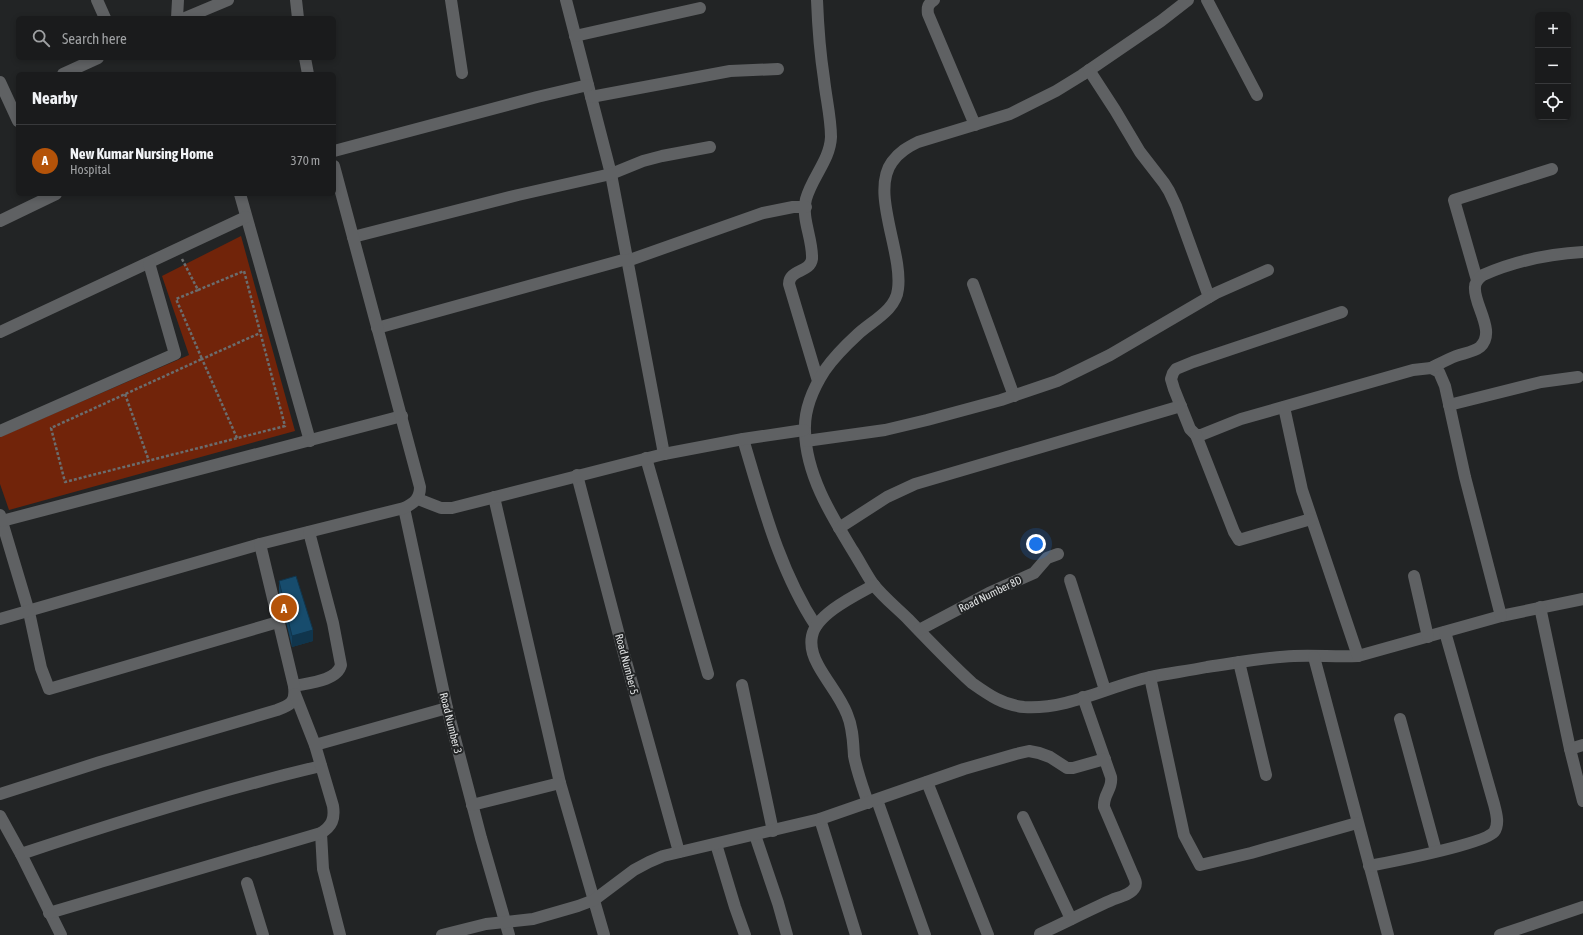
<!DOCTYPE html>
<html lang="en">
<head>
<meta charset="utf-8">
<style>
	body { margin:0; font-family:"Asap Condensed",sans-serif; background:#232425; color:#f1f3f6 }
	.controls { position:absolute; right:12px; top:12px; display:grid; overflow:hidden; border-radius:6px; box-shadow:0 2px 6px #0003 }
	.controls button { width:36px; height:36px; display:grid; place-items:center; padding:0; border:0; border-bottom:1px solid #38393b; background:#1a1b1c; color:#f1f3f6; font:20px sans-serif }
	.you { position:absolute; left:1036px; top:544px; width:14px; height:14px; margin:-10px; border:3px solid #fff; border-radius:50%; background:#1a73e8; box-shadow:0 0 0 6px #1a73e833 }
	.badge { display:grid; place-items:center; width:26px; height:26px; border-radius:50%; background:#b45309; color:#fff; font-size:13px; font-weight:700 }
	.pin { position:absolute; translate:-50% -50%; border:2px solid #fff; box-shadow:0 1px 4px #0006 }
	.list { margin:0; padding:0; list-style:none }
	h2 { display:flex; justify-content:space-between; align-items:center; height:52px; margin:0; padding:0 16px; font-size:17px }
	h2 small { font-size:13px; font-weight:400; color:#9fa1a3 }
	.list li { display:grid; grid-template-columns:26px 1fr auto; gap:12px; align-items:center; box-sizing:border-box; height:72px; padding:0 16px; border-top:1px solid #38393b }
	.list b { display:block; font-size:15px; white-space:nowrap }
	.list p { margin:0; font-size:13px; white-space:nowrap; color:#9fa1a3 }
	.list em { font-size:13px; font-style:normal; color:#9fa1a3 }
	.icon { flex:none; width:22px; height:22px; fill:none; stroke:currentColor; stroke-width:2; stroke-linecap:round; stroke-linejoin:round }
	.map { position:relative; flex:none; width:1583px; height:935px; overflow:hidden }
	.search { position:absolute; background:#1a1b1c; box-shadow:0 2px 6px #0003; left:16px; top:16px; width:320px; height:44px; display:flex; align-items:center; gap:10px; box-sizing:border-box; padding:0 14px; border-radius:6px; color:#9fa1a3; font-size:15px }
	.panel { position:absolute; background:#1a1b1c; box-shadow:0 2px 6px #0003; left:16px; top:72px; width:320px; height:124px; border-radius:6px }
	.map>svg:first-child { display:block }
</style>
</head>
<body>
<div class="map">
<svg width="1583" height="935" viewBox="0 0 1583 935">
	<rect width="100%" height="100%" fill="#222425"/>
	<polygon fill="#71240a" points="241,236 295,431 9,510 0,484 0,437 189,355 162,276"/>
	<g fill="none" stroke-linecap="round" stroke-linejoin="round">
		<g stroke="#6b6d6e" stroke-width="2.5" stroke-dasharray="3 2" stroke-linecap="butt">
			<polyline points="182,259 198,290 176,299 202,359 51,428 65,482 285,426 244,271 198,290"/>
			<polyline points="125,394 149,461"/>
			<polyline points="237,438 202,359 260,333"/>
		</g>
		<g stroke="#5f6163" stroke-width="12">
			<polyline points="97,0 105,18"/>
			<polyline points="296,0 298,18"/>
			<polyline points="451,0 462,73"/>
			<polyline points="566,0 611,174 664,454"/>
			<path d="M817,0C818,26 820,53 824,79C826,98 831,118 831,137C830,160 812,177 806,199C801,219 813,239 812,259C810,273 789,269 789,284L818,381"/>
			<path d="M934,0C928,4 927,7 928,14L975,125"/>
			<path d="M1188,0L1161,21L1082,75L1056,91L1010,114L918,142C908,147 899,152 892,162C870,192 903,252 898,289C896,310 872,321 858,334C846,345 834,357 825,370C814,387 804,410 805,431C806,475 831,515 853,551C860,562 866,574 873,584C883,597 897,608 908,619C929,641 950,663 972,683C989,695 1003,705 1024,707C1067,710 1109,686 1150,677C1169,673 1188,671 1207,667C1236,663 1265,657 1294,656C1316,655 1336,657 1358,656L1501,616L1583,599"/>
			<polyline points="1207,0 1257,95"/>
			<polyline points="177,18 178,0"/>
			<polyline points="185,18 228,0"/>
			<polyline points="575,36 700,8"/>
			<polyline points="305,58 308,74"/>
			<polyline points="1089,70 1115,110 1140,152 1164,183 1169,191 1176,206 1209,297"/>
			<polyline points="63,74 98,58"/>
			<polyline points="0,82 18,121"/>
			<polyline points="591,97 730,71 778,69"/>
			<polyline points="334,151 537,97 588,85"/>
			<polyline points="240,194 310,441"/>
			<polyline points="0,221 56,194"/>
			<polyline points="353,237 518,195 611,174 643,161 662,156 710,147"/>
			<polyline points="1477,280 1454,200 1552,169"/>
			<polyline points="973,284 1014,396"/>
			<polyline points="1342,312 1193,362 1176,369 1173,373 1171,379 1174,389 1190,429 1196,435 1201,435 1241,419 1413,370 1431,368 1439,372 1445,386 1465,477 1501,616"/>
			<polyline points="377,328 623,260 627,261 763,213 793,207 806,207"/>
			<polyline points="0,332 246,217"/>
			<path d="M1431,368C1439,364 1448,359 1456,356C1464,353 1474,352 1480,347C1497,332 1473,304 1475,287C1475,282 1479,278 1483,275C1515,261 1548,254 1583,252"/>
			<polyline points="1449,405 1541,382 1578,377"/>
			<polyline points="1284,407 1302,490 1358,656"/>
			<polyline points="0,431 175,354 149,263"/>
			<polyline points="1196,435 1234,532 1239,540 1311,519"/>
			<path d="M743,439C762,502 779,570 816,626"/>
			<polyline points="806,441 885,430 927,420 1001,400 1057,381 1110,355 1216,293 1268,270"/>
			<polyline points="646,458 708,674"/>
			<polyline points="577,475 625,658 679,852"/>
			<polyline points="494,497 560,783 604,935"/>
			<polyline points="418,499 441,508 452,508 664,454 743,439 804,430"/>
			<polyline points="404,508 447,708 481,838 509,935"/>
			<polyline points="0,515 29,612 41,668 49,689 278,622"/>
			<polyline points="2,521 402,416"/>
			<polyline points="839,528 887,497 915,484 1181,406"/>
			<polyline points="1414,576 1428,637"/>
			<polyline points="1070,580 1105,690"/>
			<polyline points="1540,607 1570,749 1583,801"/>
			<path d="M0,619L260,544L404,508C414,503 420,499 420,487L334,166"/>
			<polyline points="919,630 989,593 1034,573 1047,558 1058,554"/>
			<polyline points="1314,657 1388,935"/>
			<polyline points="1239,662 1266,775"/>
			<polyline points="1150,677 1184,835 1200,865 1251,853 1357,823"/>
			<polyline points="742,685 773,831"/>
			<path d="M294,686C308,683 337,681 341,665L333,623L309,532"/>
			<polyline points="1400,719 1436,851"/>
			<polyline points="315,745 447,708"/>
			<polyline points="1570,749 1583,745"/>
			<polyline points="927,782 988,935"/>
			<path d="M0,794L100,762L277,710C291,705 296,702 294,686L260,544"/>
			<polyline points="877,800 925,935"/>
			<path d="M868,803C863,788 857,772 854,756C853,742 853,728 847,714C840,696 827,682 818,665C813,656 810,646 812,636C816,614 856,595 874,585"/>
			<polyline points="472,805 560,783"/>
			<polyline points="0,816 21,854 61,935"/>
			<polyline points="1023,817 1071,919"/>
			<polyline points="820,819 856,935"/>
			<polyline points="321,833 323,869 340,935"/>
			<polyline points="755,835 778,903 787,935"/>
			<polyline points="716,844 735,907 745,935"/>
			<path d="M21,854C120,821 219,790 321,766"/>
			<path d="M1369,866C1390,862 1484,844 1494,832C1500,824 1496,812 1494,804L1445,632"/>
			<polyline points="247,883 263,935"/>
			<path d="M49,913L321,833C332,826 335,819 333,806L315,745L295,694"/>
			<path d="M1040,934C1064,923 1089,910 1114,899C1120,897 1132,894 1135,887C1137,883 1135,879 1133,875L1104,807C1103,794 1113,789 1111,777L1083,697"/>
			<polyline points="442,935 486,924 533,919 578,906 594,900 634,870 649,862 663,856 820,819 964,769 1016,754 1029,751 1039,753 1050,757 1067,768 1073,768 1105,759"/>
			<polyline points="1500,935 1583,907"/>
		</g>
	</g>
	<polygon fill="#14415e" points="279,581 313,641 292,647 279,592"/>
	<polygon fill="#10354c" points="313,630 313,641 292,647 292,636"/>
	<polygon fill="#174c6d" stroke="#10354c" points="296,576 313,630 292,636 279,581"/>
	<g text-anchor="middle" stroke-width="4" stroke-linejoin="round" paint-order="stroke">
		<g font-size="11" fill="#e0e2e3" stroke="#222425">
			<text transform="translate(990 594) rotate(-26)" y="4">Road Number 8D</text>
			<text transform="translate(627 664) rotate(75)" y="4">Road Number 5</text>
			<text transform="translate(451 723) rotate(76)" y="4">Road Number 3</text>
		</g>
	</g>
</svg>
<div class="controls">
<button>+</button>
<button>−</button>
<button><svg class="icon" aria-label="locate" viewBox="0 0 24 24"><circle cx="12" cy="12" r="6"/><path d="M12 2v4M12 18v4M2 12h4M18 12h4"/></svg></button>
</div>
<div class="you"></div>
<div class="pin badge" style="left:284px;top:608px">A</div>
<div class="search"><svg class="icon" aria-label="search" viewBox="0 0 24 24"><circle cx="10" cy="10" r="6"/><path d="M15 15l6 6"/></svg>Search here</div>
<section class="panel">
<h2>Nearby<small></small></h2>
<ul class="list">
<li><span class="badge">A</span><div><b>New Kumar Nursing Home</b><p>Hospital</p></div><em>370 m</em></li>
</ul>
</section>
</div>
</body>
</html>
